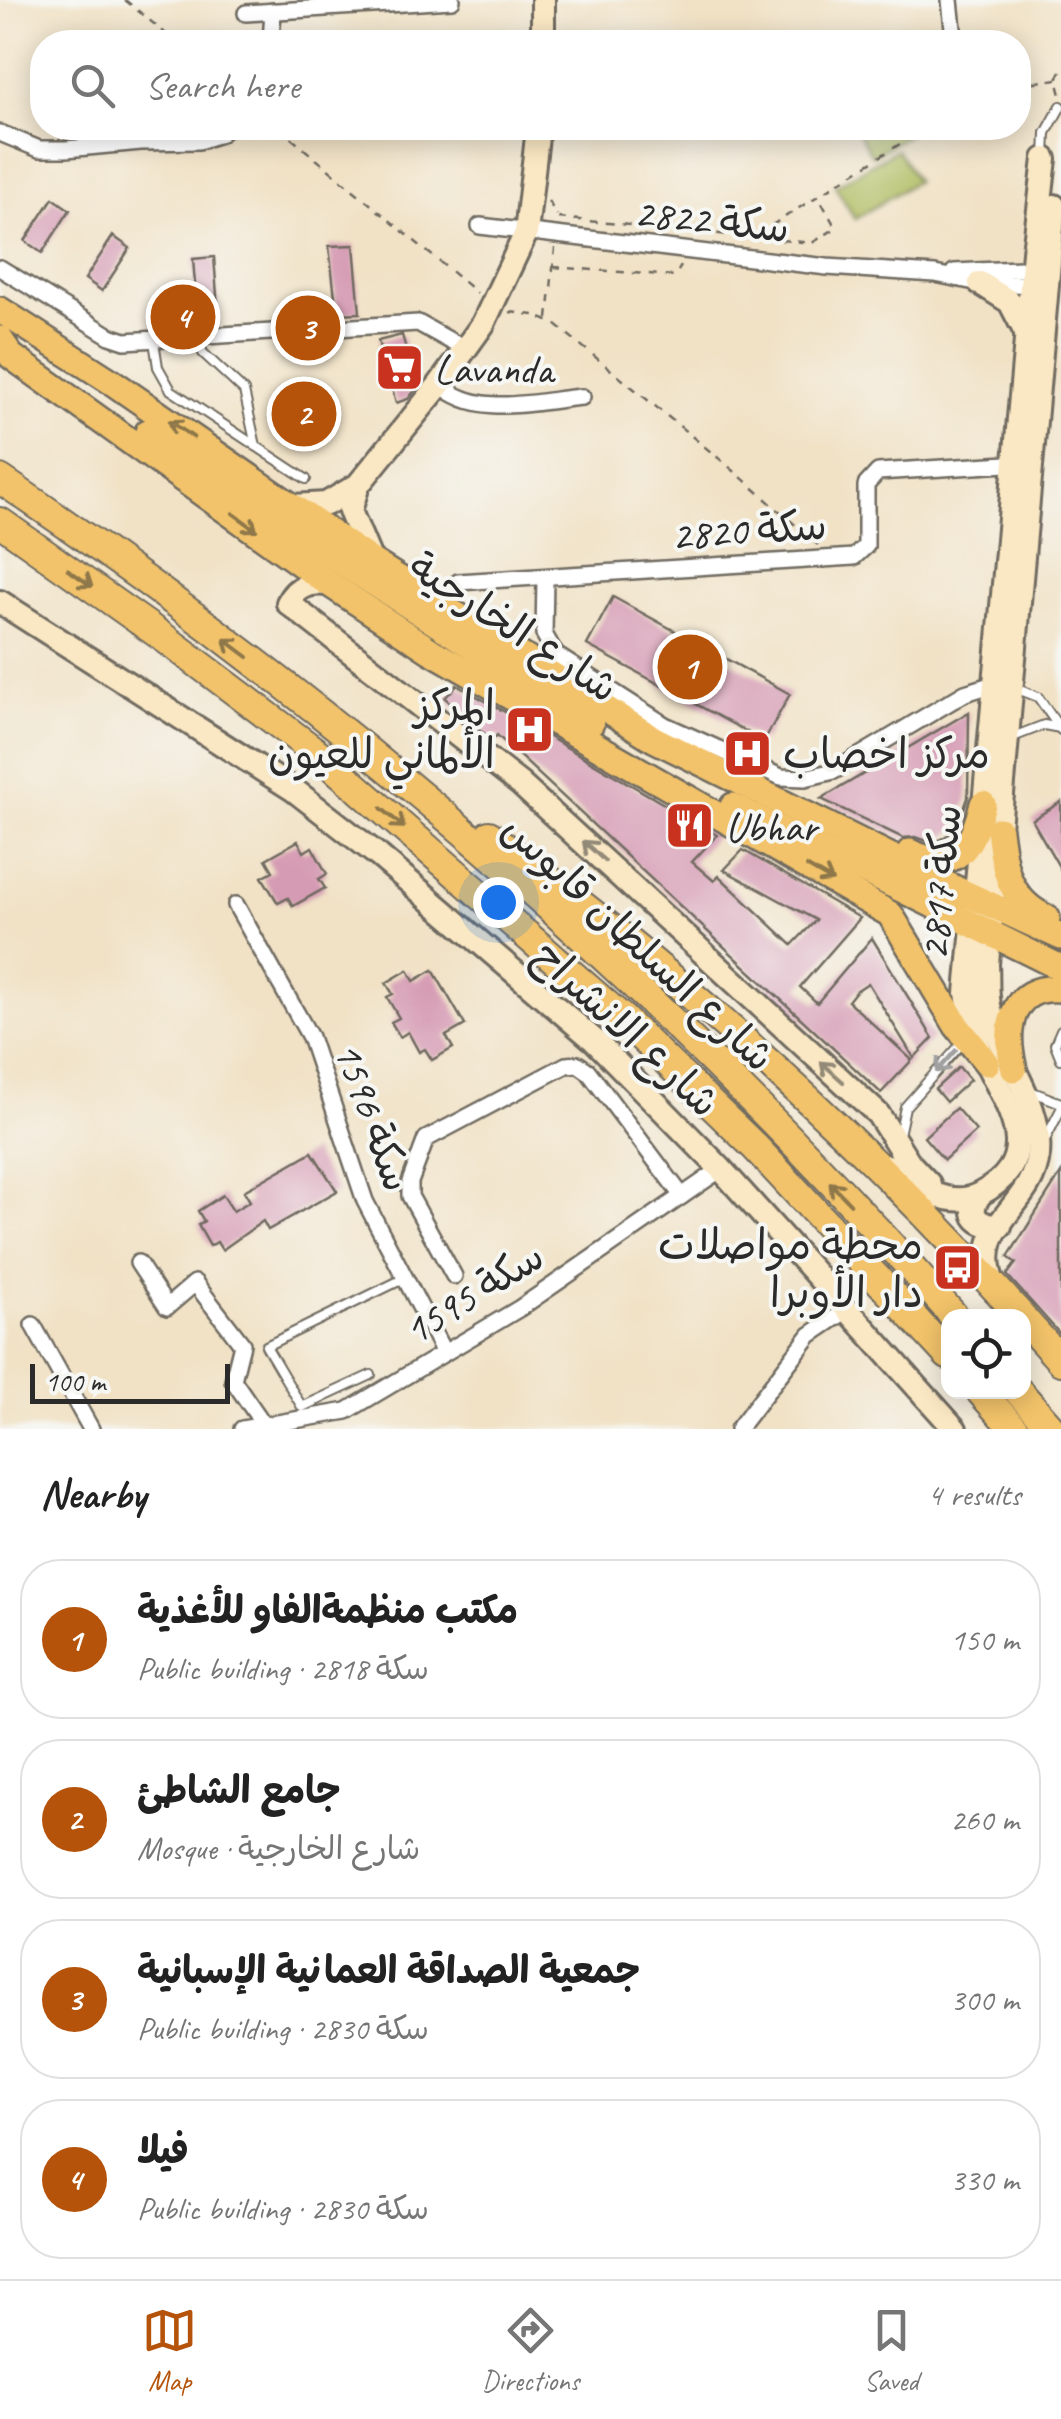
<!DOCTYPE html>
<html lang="en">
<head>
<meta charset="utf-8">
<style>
	body { margin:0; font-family:Caveat,"Playpen Sans Arabic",sans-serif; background:#f2f2f2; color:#222 }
	.controls { position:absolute; right:30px; bottom:30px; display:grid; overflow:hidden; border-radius:20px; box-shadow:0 5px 25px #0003 }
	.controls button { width:90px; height:90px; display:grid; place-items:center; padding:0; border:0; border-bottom:2px solid #e0e0e0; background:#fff; color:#222; font:50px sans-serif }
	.scale { position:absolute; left:30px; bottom:25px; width:200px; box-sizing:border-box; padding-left:10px; border:5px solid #2b2b2b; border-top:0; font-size:28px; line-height:35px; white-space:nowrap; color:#2b2b2b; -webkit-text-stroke:8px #f6f6f2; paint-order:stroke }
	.you { position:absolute; left:498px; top:902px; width:35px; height:35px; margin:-25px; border:8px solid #fff; border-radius:50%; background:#1a73e8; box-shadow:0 0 0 15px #1a73e833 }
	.badge { display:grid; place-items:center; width:65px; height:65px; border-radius:50%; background:#b45309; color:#fff; font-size:32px; font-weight:700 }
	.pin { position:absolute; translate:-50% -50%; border:5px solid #fff; box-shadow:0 2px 10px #0006 }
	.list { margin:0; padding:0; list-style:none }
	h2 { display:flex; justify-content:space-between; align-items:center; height:130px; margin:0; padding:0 40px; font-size:42px }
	h2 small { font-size:32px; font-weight:400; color:#767676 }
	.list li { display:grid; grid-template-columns:65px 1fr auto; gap:30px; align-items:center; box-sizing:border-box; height:160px; margin:0 20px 20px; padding:0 20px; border:2px solid #e0e0e0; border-radius:40px }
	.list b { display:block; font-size:38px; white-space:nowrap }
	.list p { margin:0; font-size:32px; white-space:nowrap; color:#767676 }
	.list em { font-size:32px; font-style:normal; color:#767676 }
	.icon { flex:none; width:55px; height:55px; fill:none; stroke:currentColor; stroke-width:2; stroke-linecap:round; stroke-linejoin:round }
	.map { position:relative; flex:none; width:1061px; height:1429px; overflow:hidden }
	.search { position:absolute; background:#fff; box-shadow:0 5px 25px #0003; left:30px; right:30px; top:30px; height:110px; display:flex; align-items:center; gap:25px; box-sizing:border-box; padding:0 35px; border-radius:40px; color:#767676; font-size:38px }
	.sheet { height:850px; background:#fff }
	nav { display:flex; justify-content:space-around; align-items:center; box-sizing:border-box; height:140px; border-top:2px solid #e0e0e0; background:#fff; font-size:28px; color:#767676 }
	nav a { display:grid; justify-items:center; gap:5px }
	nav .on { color:#b45309 }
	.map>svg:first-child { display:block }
</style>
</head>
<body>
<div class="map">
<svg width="1061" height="1429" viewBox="0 0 1061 1429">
	<rect width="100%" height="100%" fill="#f6f6f2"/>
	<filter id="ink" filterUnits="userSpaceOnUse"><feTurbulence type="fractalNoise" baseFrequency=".01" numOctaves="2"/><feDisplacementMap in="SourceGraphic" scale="20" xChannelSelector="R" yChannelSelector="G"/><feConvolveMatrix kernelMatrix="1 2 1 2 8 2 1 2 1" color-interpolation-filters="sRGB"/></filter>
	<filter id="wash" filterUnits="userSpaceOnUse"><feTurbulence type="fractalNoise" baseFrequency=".0048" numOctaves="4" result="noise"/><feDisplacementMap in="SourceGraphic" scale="40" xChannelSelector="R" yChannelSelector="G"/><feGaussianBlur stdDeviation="2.25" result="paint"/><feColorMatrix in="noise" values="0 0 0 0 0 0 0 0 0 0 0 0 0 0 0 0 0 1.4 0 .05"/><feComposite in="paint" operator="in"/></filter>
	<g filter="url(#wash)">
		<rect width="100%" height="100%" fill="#f1e2c6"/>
		<g fill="#aebb5d" stroke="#6c7344" stroke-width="2.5">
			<polygon points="855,128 919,128 872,156"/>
			<polygon points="897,149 916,181 855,219 835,186"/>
		</g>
		<g id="blocks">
			<g fill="#d69bb4">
				<polygon points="53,198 70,210 42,253 25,241"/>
				<polygon points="113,236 130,248 102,291 85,279"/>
				<polygon points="354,245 360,313 337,314 329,246"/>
				<polygon points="214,257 218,308 197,310 193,259"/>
				<polygon points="402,335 417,388 408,399 396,403 378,341"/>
				<polygon points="613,597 790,694 764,741 587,645"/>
				<polygon points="457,685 510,715 521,725 523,722 717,835 692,862 714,881 719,876 792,945 816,920 724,870 743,850 860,918 800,987 817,1003 872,938 933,1038 914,1058 868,983 856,991 848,1001 912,1060 881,1093 497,735 492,741 445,698"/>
				<polygon points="969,712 968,798 956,830 934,843 915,837 903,838 821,799"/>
				<polygon points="1061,802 1061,870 1032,820"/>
				<polygon points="298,841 304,852 312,847 327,874 319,879 325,888 293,906 288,898 278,903 262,877 273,871 266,859"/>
				<polygon points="408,970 414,981 433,970 465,1025 446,1036 453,1048 432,1060 425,1049 419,1052 408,1032 400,1037 391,1022 399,1018 387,997 393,994 386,983"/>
				<polygon points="959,1067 970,1080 946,1102 935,1089"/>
				<polygon points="956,1108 976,1131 944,1160 924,1137"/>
				<polygon points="312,1152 337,1191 268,1230 263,1221 222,1250 217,1242 210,1246 198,1225 204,1221 198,1211 223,1195 233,1211 250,1201 244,1191"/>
				<polygon points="1061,1173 1061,1335 1007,1275 1016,1263 1008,1257"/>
			</g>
		</g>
	</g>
	<g filter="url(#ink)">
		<use href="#blocks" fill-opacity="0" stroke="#706b61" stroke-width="2.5"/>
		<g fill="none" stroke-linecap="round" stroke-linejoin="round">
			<defs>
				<g id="lane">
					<polyline points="1045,157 1046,133 1061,106"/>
					<polyline points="197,338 203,353 244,391 256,446"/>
					<polyline points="154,341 158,367 171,390 306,479"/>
					<polyline points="1015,688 1038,697 1061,730"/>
					<polyline points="1013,737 1044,725 1060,728"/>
					<polyline points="1061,1030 1055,1044 1061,1059"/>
					<polyline points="1033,1092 1061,1103"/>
					<polyline points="899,1135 905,1107 963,1042"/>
					<polyline points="1045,1140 1061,1109"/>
					<polyline points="371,1375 302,1407 266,1346 403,1279"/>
				</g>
				<g id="street">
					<polyline points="950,0 954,38"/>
					<polyline points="246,13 452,0"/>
					<polyline points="271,42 273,11"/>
					<polyline points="0,133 39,149 66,149 141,142 199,141 220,134 227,128"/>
					<polyline points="480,226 827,267 935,274 980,283 1038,285"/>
					<polyline points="0,268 110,336 125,341 418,323 465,349"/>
					<polyline points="954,272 1041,268"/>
					<path d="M440,384C478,419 535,401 582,397"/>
					<polyline points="545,578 544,634 556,655 665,725 781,777 805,778 834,771 965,693 994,684"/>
					<polyline points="458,582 854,557 866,546 866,485 878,472 1023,463"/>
					<polyline points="236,905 310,1037 365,1201 444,1353"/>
					<polyline points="138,1263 167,1307 195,1283 242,1344 233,1380 264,1425"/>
					<polyline points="454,1276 410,1196 410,1182 426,1139 566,1065 578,1064 588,1071 682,1196"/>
					<polyline points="33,1325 91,1429"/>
					<polyline points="242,1429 347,1411 520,1308 721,1169"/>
					<polyline points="738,1429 810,1335 847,1310"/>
				</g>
				<g id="secondary">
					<polyline points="543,42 543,0"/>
					<polyline points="980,283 1010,302 1026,333"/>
					<polyline points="358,485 350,511 371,561"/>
					<polyline points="293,506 326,504 358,485 440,384 483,324 526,233 538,128"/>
					<path d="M331,585C313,581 296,585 288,603L520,784L878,1114L910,1164L929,1184"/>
					<polyline points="0,602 294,790 379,856 594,1040 721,1169 955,1429"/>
					<path d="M888,1166C912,1184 949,1211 980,1194C1053,1155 999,1098 979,1046C972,1028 970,1011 967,993L1034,252L1045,159"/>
					<path d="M979,1196C966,1216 979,1226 1000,1226"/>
					<path d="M994,1286C969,1222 1032,1210 1038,1155C1043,1102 1001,1059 990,1010C986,995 988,979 987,964L1054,206"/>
				</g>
				<g id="primary">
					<polyline points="0,310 115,384 371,561 654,739 956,889 1061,937"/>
					<polyline points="0,339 11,356 322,579 431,651 890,914 957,1026 987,1063"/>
					<polyline points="148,432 307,540 591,723"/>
					<polyline points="733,806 1061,968"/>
					<path d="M999,830C1004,869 1008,900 1047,918"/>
					<path d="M910,852C960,875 971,846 983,804"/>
					<path d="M1014,1069C1004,1031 1009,984 1061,989"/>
				</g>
				<g id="highway">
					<path d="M0,479C352,715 674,998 954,1316"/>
					<polyline points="0,522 167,640 321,756 623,1019 756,1148 948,1355"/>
					<path d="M489,835C683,976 860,1139 1021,1316"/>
					<polyline points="1024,1320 1061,1361"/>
					<polyline points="981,1392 1014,1429"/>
					<polyline points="1019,1392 1052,1429"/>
				</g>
			</defs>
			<use href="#lane" stroke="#706b61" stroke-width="12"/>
			<use href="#street" stroke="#706b61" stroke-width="20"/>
			<use href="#secondary" stroke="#706b61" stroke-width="28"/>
			<use href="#primary" stroke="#706b61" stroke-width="30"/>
			<use href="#highway" stroke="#706b61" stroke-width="32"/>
			<g stroke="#706b61" stroke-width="2.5" stroke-dasharray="8 8" stroke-linecap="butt">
				<polyline points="125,0 176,42"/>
				<polyline points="1061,71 1057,79 1061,95"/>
				<polyline points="1018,85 1057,79"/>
				<polyline points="279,128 477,293"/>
				<polyline points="548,201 557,215"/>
				<polyline points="558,218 812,243 836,228 818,196"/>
				<polyline points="758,234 925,128"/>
				<polyline points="553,267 675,276 681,266"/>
				<polyline points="510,312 534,315 555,324 733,470 818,545"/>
				<polyline points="548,319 555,248"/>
			</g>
			<use href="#lane" stroke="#fff" stroke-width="8"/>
			<use href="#street" stroke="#fff" stroke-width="15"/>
			<use href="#secondary" stroke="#fae7c3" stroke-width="22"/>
			<use href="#primary" stroke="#f2c36a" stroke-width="25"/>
			<use href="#highway" stroke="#f2c36a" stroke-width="28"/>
		</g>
		<defs><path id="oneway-shaft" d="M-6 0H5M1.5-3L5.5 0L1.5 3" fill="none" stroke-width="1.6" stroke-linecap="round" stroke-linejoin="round" transform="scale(2.5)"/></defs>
		<g stroke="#8e774a">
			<use href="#oneway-shaft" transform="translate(181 429) rotate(-146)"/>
			<use href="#oneway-shaft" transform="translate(245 522) rotate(36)"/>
			<use href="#oneway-shaft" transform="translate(80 578) rotate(35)"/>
			<use href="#oneway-shaft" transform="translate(236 648) rotate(-143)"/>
			<use href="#oneway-shaft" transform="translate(393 818) rotate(40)"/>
			<use href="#oneway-shaft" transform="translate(820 874) rotate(30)"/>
			<use href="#oneway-shaft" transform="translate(840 1193) rotate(-134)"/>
		</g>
		<g stroke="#928977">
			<use href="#oneway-shaft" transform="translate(594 851) rotate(-137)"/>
			<use href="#oneway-shaft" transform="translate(832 1072) rotate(-138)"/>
		</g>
		<use stroke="#a0a0a0" href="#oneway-shaft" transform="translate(946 1061) rotate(132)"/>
	</g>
	<defs>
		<symbol id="supermarket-square" viewBox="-11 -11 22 22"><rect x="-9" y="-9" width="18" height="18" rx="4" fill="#c8321e" stroke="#f6f6f2"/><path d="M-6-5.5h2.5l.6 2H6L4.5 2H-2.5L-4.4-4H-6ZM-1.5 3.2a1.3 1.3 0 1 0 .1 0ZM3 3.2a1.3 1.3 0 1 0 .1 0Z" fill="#fff"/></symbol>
		<symbol id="hospital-square" viewBox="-11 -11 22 22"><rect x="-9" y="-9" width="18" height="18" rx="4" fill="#c8321e" stroke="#f6f6f2"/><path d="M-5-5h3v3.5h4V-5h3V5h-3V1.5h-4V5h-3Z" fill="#fff"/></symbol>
		<symbol id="restaurant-square" viewBox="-11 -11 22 22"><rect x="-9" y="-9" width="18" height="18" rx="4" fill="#c8321e" stroke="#f6f6f2"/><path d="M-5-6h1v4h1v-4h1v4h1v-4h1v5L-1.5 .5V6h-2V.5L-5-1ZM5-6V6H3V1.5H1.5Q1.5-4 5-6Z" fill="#fff"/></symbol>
		<symbol id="bus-square" viewBox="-11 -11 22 22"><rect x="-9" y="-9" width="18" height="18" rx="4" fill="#c8321e" stroke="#f6f6f2"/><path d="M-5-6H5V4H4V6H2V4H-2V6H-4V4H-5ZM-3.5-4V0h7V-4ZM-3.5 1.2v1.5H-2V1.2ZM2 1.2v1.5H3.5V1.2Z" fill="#fff"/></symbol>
	</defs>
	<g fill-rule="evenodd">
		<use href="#supermarket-square" x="372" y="340" width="55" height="55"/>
		<use href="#hospital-square" x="502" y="702" width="55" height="55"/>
		<use href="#hospital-square" x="720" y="726" width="55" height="55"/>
		<use href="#restaurant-square" x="662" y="798" width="55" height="55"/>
		<use href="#bus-square" x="930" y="1240" width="55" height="55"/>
	</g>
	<g text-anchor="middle" stroke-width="8" stroke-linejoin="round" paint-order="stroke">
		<g font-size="42" fill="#2b2b2b" stroke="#f6f6f2">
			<text transform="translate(712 219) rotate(6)" y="15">سكة 2822</text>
			<text transform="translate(749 529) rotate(-4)" y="15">سكة 2820</text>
			<text transform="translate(514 626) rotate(33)" y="15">شارع الخارجية</text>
			<text transform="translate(939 882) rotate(-85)" y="15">سكة 2817</text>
			<text transform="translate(639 942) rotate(43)" y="15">شارع السلطان قابوس</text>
			<text transform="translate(627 1028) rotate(43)" y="15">شارع الانشراح</text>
			<text transform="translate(374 1116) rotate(70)" y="15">سكة 1596</text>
			<text transform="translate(473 1292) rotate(-32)" y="15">سكة 1595</text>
		</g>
		<g font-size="42" fill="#2b2b2b" stroke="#f6f6f2" text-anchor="start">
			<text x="434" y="383">Lavanda</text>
			<text x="495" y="720" text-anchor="end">المركز<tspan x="495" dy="48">الألماني للعيون</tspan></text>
			<text x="783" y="768">مركز اخصاب</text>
			<text x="725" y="841">Ubhar</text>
			<text x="923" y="1259" text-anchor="end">محطة مواصلات<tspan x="923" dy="48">دار الأوبرا</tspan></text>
		</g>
	</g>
</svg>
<div class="controls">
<button><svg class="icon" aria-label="locate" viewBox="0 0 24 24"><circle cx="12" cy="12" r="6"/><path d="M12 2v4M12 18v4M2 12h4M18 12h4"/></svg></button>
</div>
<div class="scale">100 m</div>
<div class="you"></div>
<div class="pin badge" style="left:690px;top:667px">1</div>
<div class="pin badge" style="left:304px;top:414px">2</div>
<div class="pin badge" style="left:308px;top:328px">3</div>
<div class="pin badge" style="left:183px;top:317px">4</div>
<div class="search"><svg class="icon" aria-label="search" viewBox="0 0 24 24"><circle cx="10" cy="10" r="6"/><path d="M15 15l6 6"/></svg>Search here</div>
</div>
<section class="sheet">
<h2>Nearby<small>4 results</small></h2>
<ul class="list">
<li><span class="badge">1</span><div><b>مكتب منظمةالفاو للأغذية</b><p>Public building · سكة 2818</p></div><em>150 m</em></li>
<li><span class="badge">2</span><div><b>جامع الشاطئ</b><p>Mosque · شارع الخارجية</p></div><em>260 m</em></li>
<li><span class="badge">3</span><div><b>جمعية الصداقة العمانية الإسبانية</b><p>Public building · سكة 2830</p></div><em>300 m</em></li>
<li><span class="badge">4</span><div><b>فيلا</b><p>Public building · سكة 2830</p></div><em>330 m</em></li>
</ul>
</section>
<nav>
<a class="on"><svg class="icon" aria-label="map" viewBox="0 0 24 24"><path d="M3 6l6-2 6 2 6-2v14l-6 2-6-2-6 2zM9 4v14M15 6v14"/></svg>Map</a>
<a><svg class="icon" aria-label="directions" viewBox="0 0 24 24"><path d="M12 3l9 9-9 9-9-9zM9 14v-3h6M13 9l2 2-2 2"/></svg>Directions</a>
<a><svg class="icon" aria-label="saved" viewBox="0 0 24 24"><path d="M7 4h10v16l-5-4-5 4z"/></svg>Saved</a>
</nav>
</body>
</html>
